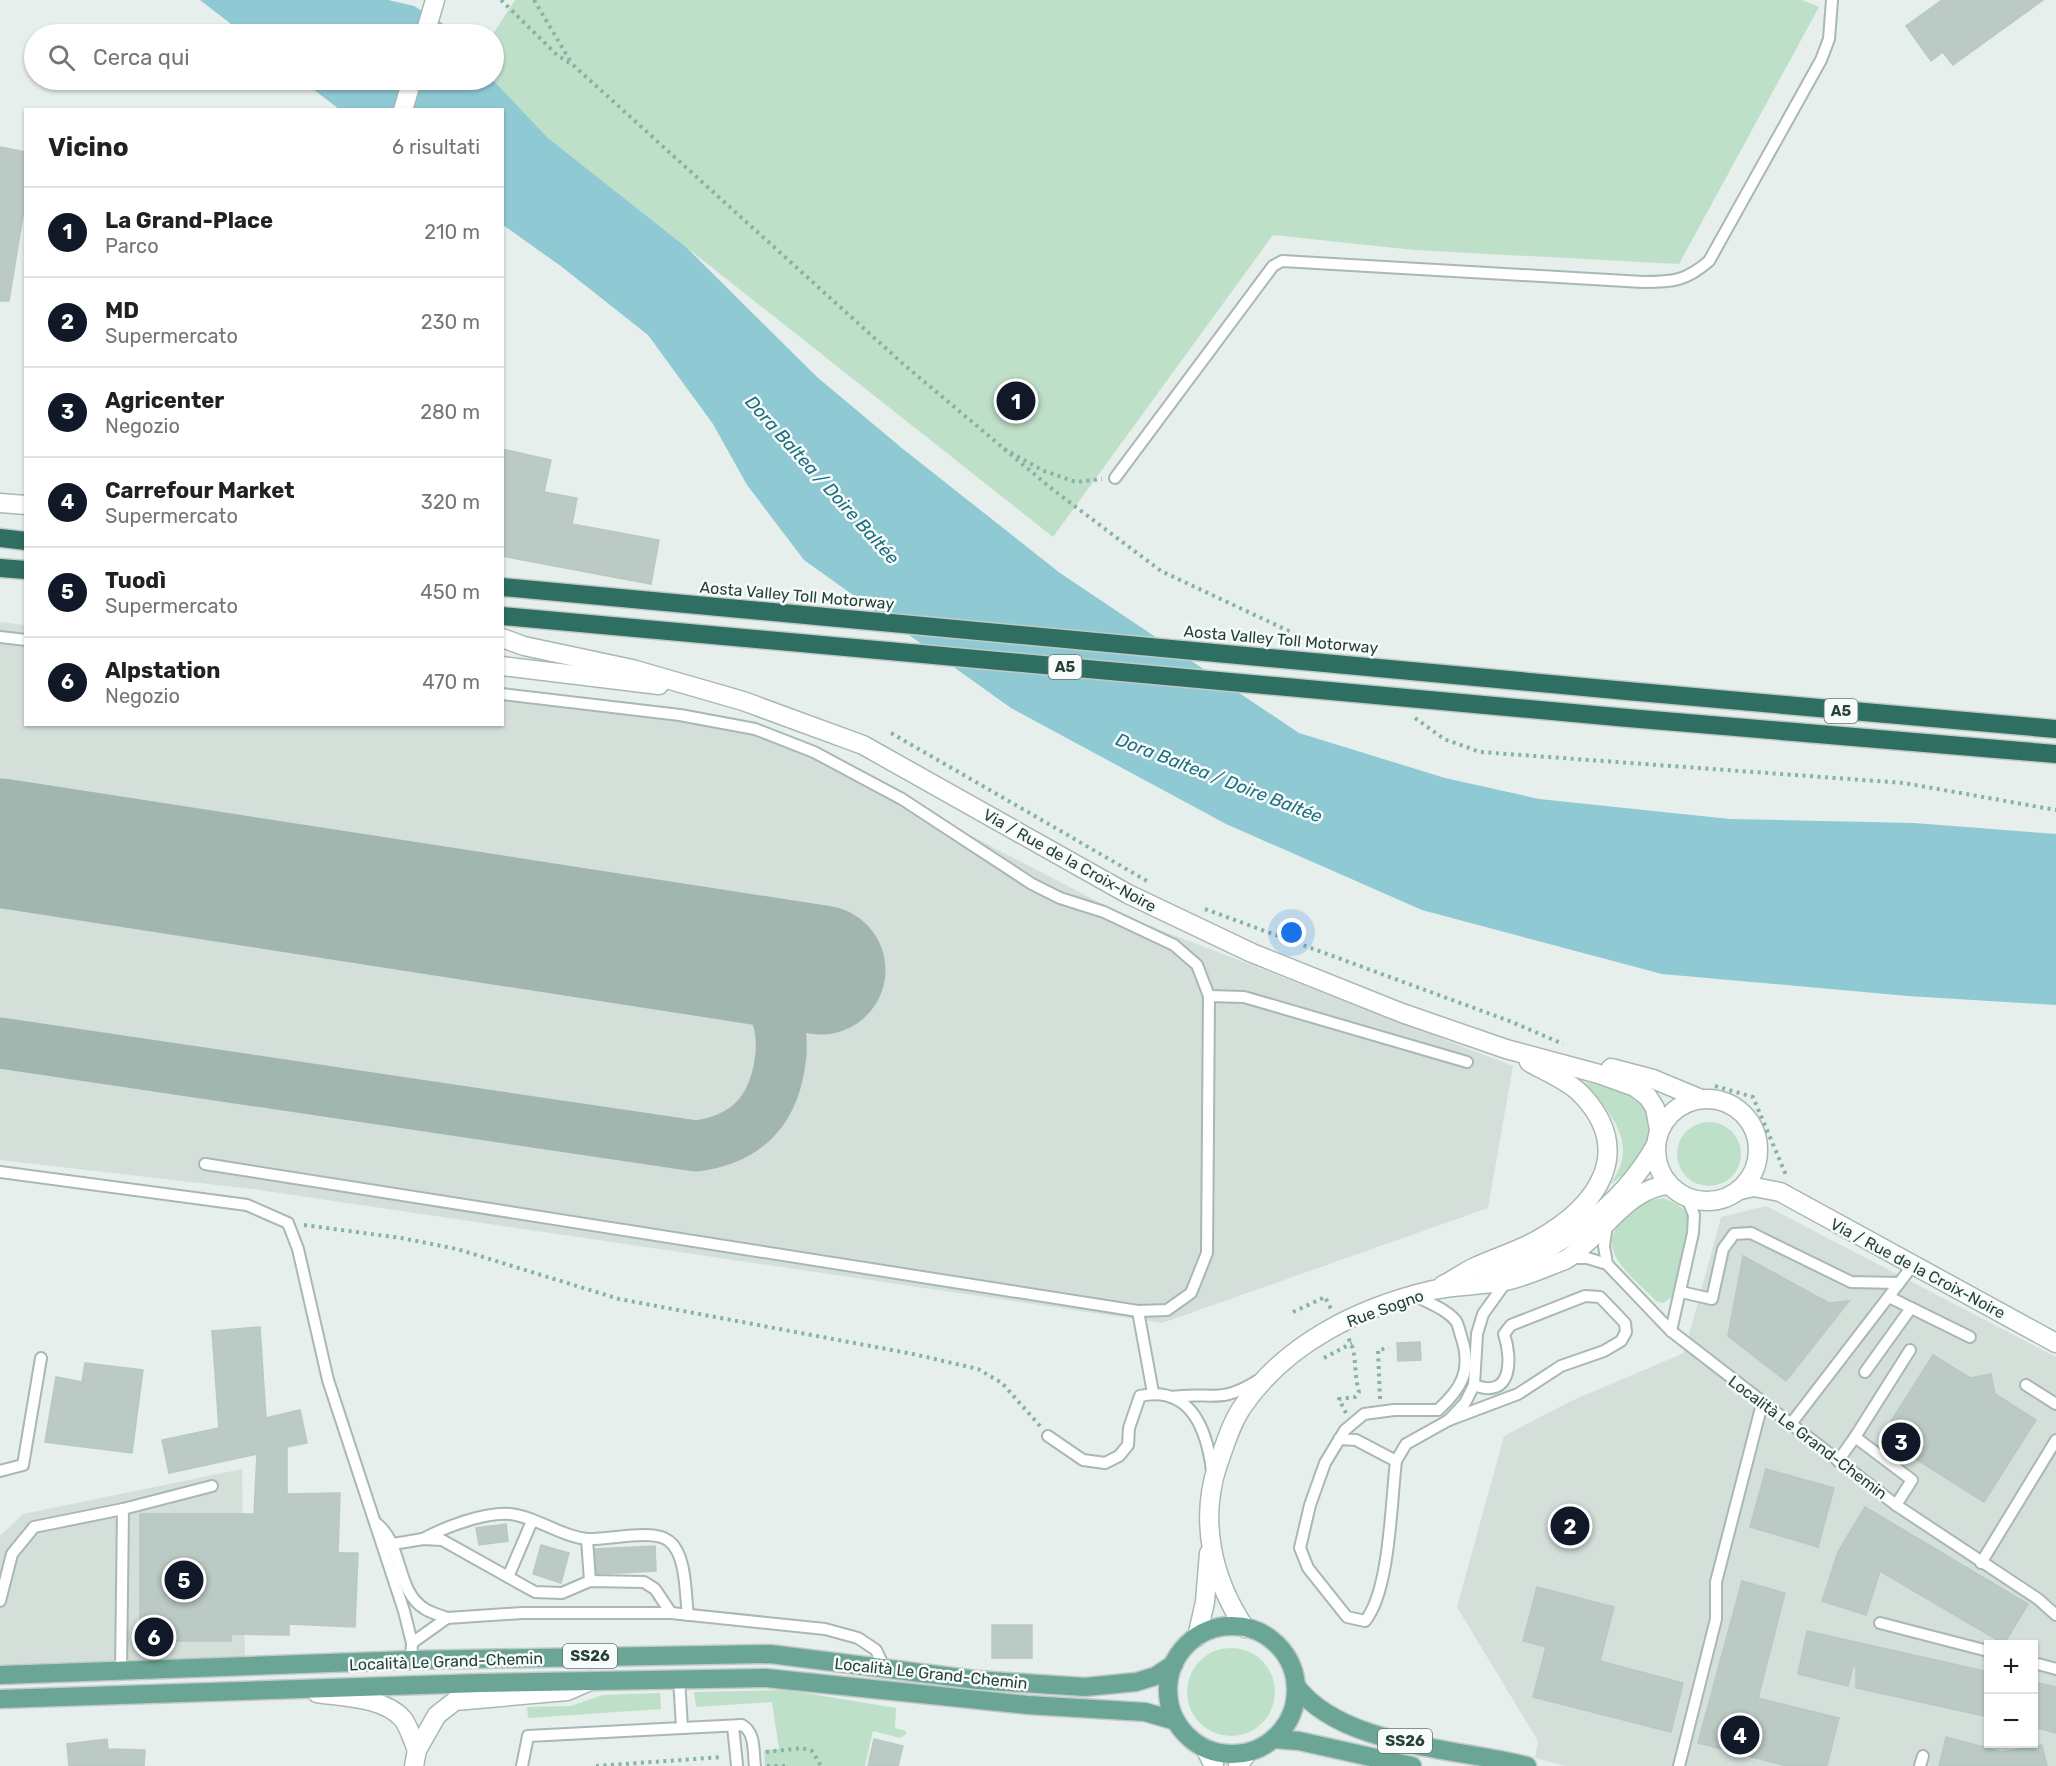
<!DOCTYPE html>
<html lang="it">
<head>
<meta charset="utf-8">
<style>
	body { margin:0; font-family:Rubik,sans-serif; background:#f6f6f6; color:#202124 }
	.controls { position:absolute; right:18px; bottom:18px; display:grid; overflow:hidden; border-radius:0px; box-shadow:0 2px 4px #0004 }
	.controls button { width:54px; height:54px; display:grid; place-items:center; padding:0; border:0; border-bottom:2px solid #e0e0e0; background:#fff; color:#202124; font:30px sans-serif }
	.you { position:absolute; left:1292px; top:933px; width:21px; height:21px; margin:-15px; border:4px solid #fff; border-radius:50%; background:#1a73e8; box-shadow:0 0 0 9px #1a73e833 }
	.badge { display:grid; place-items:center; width:39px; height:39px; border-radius:50%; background:#111827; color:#fff; font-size:20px; font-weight:700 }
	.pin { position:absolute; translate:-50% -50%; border:3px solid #fff; box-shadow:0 2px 6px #0006 }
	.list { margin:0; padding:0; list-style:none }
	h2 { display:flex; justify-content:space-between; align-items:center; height:78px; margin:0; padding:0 24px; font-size:26px }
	h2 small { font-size:20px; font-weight:400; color:#757577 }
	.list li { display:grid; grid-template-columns:39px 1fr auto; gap:18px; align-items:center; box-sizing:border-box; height:90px; padding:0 24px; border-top:2px solid #e0e0e0 }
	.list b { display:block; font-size:22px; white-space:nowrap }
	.list p { margin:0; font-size:20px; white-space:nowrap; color:#757577 }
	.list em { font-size:20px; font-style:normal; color:#757577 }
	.icon { flex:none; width:33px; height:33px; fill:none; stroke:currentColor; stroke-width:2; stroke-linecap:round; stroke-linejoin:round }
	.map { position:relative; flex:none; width:2056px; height:1766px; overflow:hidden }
	.search { position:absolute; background:#fff; box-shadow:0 2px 4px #0004; left:24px; top:24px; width:480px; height:66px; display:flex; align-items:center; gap:15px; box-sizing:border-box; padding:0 21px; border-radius:33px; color:#757577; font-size:22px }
	.panel { position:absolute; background:#fff; box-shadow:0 2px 4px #0004; left:24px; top:108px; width:480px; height:618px; border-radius:0px }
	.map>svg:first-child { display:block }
</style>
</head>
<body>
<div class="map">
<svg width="2056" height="1766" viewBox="0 0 2056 1766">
	<rect width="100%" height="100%" fill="#e6efeb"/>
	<g fill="#d4dfda" fill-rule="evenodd">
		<polygon points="0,622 25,625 26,724 502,724 503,688 755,723 1127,917 1513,1066 1488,1208 1162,1323 252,1189 0,1160"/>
		<path d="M1766,1206L2056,1357V1766H1566L1535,1758L1538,1741L1457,1607L1504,1436L1571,1401L1684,1353L1721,1217ZM1988,1644H2034V1744H1988Z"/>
		<polygon points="242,1469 245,1660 0,1664 0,1536 23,1514"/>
	</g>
	<g fill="#bfe0c8">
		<polygon points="515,0 1802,0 1819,7 1679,264 1414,250 1273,235 1053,537 548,138 493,80 493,34"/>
		<path d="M1584,1082C1595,1084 1610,1085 1620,1090C1676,1116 1645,1159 1610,1185C1614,1178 1621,1168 1622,1160C1629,1130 1601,1103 1584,1082Z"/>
		<circle cx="1709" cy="1154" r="32"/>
		<path d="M1663,1198C1676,1203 1684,1206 1689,1219L1673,1296L1663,1303L1656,1301C1632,1276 1589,1248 1627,1216C1640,1205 1646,1200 1663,1198Z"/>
		<circle cx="1231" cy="1692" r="44"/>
		<polygon points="787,1690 896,1708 895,1728 906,1731 906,1734 900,1738 873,1731 865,1766 765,1766 764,1750 779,1749 772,1702 696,1707 694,1692"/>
		<polygon points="660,1693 661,1709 528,1718 527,1707 571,1706 603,1695"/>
	</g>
	<g fill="#8ec9d4">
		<polygon points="200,0 388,0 414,6 460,34 244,34"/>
		<polygon points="301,80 493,80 548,138 686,247 817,377 903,449 1060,573 1299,733 1445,778 1539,799 1730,819 1914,823 2056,834 2056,1005 1908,996 1662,974 1422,910 1226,824 1011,708 804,560 747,485 713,424 648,335 562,267 503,225 502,110 339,109"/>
	</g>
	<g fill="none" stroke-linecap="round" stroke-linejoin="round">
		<g stroke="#a2b6b0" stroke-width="51">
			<polyline points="0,861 64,853"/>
			<path d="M0,1043L696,1146C750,1139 776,1107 781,1054C783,1024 774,996 751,976C735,960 714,956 693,950"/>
		</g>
		<polyline stroke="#a2b6b0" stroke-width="129" points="0,843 821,970"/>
	</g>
	<g fill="#bbcac4" stroke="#b8c9c2" stroke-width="1.5">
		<polygon points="1942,0 2043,0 1953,65 1943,52 1931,61 1906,26"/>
		<polygon points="0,147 26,152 26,197 9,301 0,301"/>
		<polygon points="502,449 551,460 544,492 577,498 572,524 659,540 651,584 502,556"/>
		<polygon points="1743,1256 1829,1303 1849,1301 1786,1381 1728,1336"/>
		<polygon points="260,1327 266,1418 300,1410 307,1443 287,1447 287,1494 340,1493 338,1553 358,1553 355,1627 289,1624 289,1635 231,1634 231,1641 140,1641 140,1514 254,1514 257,1454 169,1473 162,1440 219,1428 212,1331"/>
		<polygon points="1420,1342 1421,1360 1398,1361 1397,1343"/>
		<polygon points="1933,1355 1970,1378 1991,1374 1995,1394 2036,1420 1984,1502 1881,1437"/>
		<polygon points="85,1363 143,1370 132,1453 45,1442 56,1377 82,1382"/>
		<polygon points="1766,1469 1834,1488 1818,1547 1750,1527"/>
		<polygon points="1865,1507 2028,1604 2004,1644 1880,1571 1866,1615 1822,1601 1838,1552"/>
		<polygon points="506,1524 508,1541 479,1545 476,1528"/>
		<polygon points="541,1545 569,1553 561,1583 533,1574"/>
		<polygon points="655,1546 656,1571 597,1574 595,1549"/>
		<polygon points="1742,1581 1785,1593 1758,1698 1839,1718 1827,1766 1787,1766 1698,1743"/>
		<polygon points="1537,1587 1614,1607 1600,1661 1683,1683 1671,1732 1533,1697 1546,1647 1523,1641"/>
		<rect x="992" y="1625" width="40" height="33"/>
		<polygon points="1807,1631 1989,1672 1989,1717 1856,1688 1856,1666 1853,1666 1848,1686 1798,1674"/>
		<polygon points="2034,1682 2056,1687 2056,1733 2034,1727"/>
		<polygon points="1946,1737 2002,1752 2042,1745 2047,1766 1939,1766"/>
		<polygon points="107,1739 108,1749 145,1750 144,1766 69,1766 67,1744"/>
		<polygon points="874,1739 903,1746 898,1766 868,1766"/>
	</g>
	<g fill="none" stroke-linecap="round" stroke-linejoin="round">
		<defs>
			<g id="service">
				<path d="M1115,478L1273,266L1282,261L1643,282C1673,282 1686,281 1709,261L1821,60L1829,39L1832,0"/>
				<polyline points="0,637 26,640"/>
				<polyline points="1209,996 1244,997 1467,1062"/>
				<polyline points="205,1164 1138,1311 1167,1310 1191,1293 1207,1253 1209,996 1197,965 1174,945 1104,912 1060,898 1032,884 902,799 814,752 755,729 680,715 502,694"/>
				<polyline points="0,1172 247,1205 288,1223 298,1249 328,1380 404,1611 412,1643 411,1660"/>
				<polyline points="1607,1224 1604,1246 1607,1264 1671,1331 1896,1505 2038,1599 2056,1615"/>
				<polyline points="1569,1258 1587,1258 1607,1264"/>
				<polyline points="1681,1292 1712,1299 1723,1249 1734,1234 1751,1233 1851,1282 1899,1283"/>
				<polyline points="1889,1297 1970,1337"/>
				<polyline points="1138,1311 1153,1393"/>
				<polyline points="1671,1331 1693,1233 1694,1215 1687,1198"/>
				<polyline points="1865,1372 1911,1308"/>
				<polyline points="2026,1385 2056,1404"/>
				<path d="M1171,1397C1210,1391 1219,1405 1257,1381"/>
				<path d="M1449,1420L1518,1394L1561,1366L1604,1351L1621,1341L1626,1332L1625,1323L1600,1297L1585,1296L1511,1325L1504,1334C1512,1358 1513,1400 1474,1385"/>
				<polyline points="1790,1425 1913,1265"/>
				<path d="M1048,1436L1083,1460L1105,1463L1119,1456L1128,1445L1129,1428L1140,1396C1191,1385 1207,1430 1212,1471"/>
				<polyline points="1855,1437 1910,1350"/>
				<path d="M1339,1439L1356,1440L1396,1461C1391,1502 1390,1591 1365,1621L1347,1617L1308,1568L1300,1548L1310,1505L1325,1463L1345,1430L1364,1414L1394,1410H1438C1461,1389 1472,1371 1462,1339C1460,1334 1459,1326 1456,1321C1446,1309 1429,1303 1416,1296"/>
				<polyline points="1396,1461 1406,1444 1449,1420 1465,1403 1474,1385 1477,1334 1483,1314 1506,1282"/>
				<polyline points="1838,1461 1855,1437 1912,1480 1896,1505"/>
				<polyline points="0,1471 23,1465 41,1358"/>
				<path d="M376,1523C404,1544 395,1591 425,1609C431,1613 440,1615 447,1618"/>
				<path d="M423,1539C445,1527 484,1512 510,1514C537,1517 562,1537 588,1539C609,1540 654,1528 669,1541C687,1555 685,1594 688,1615"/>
				<polyline points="587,1539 590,1581"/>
				<polyline points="393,1544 423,1539 442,1540 535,1592 562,1593 590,1581 644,1582 655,1589 671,1613"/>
				<polyline points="1981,1563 2056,1440"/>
				<polyline points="508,1577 532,1521"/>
				<polyline points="0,1601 12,1554 34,1527 123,1509"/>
				<polyline points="1880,1623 1988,1651"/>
				<polyline points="412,1643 447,1618 522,1613 671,1613 825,1629 858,1638 876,1650 885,1669"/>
				<polyline points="2034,1663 2056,1669"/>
				<polyline points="121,1672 123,1509 212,1486"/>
				<polyline points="733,1726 737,1765"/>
				<path d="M682,1728L742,1725C756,1733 753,1752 755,1766"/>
				<polyline points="522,1766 528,1736 682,1728 679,1678"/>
				<polyline points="1679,1766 1716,1619 1716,1582 1762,1404"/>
				<polyline points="1920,1766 1923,1756"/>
			</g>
			<g id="minor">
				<path d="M317,1693C343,1697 384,1697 403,1719C409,1727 413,1741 417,1750"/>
				<polyline points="1205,1748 1214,1766"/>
				<polyline points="414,1766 417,1750 437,1715 455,1701 567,1691 590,1681"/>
				<polyline points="1238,1766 1248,1752"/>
			</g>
			<g id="tertiary">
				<polyline points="425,34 435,0"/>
				<polyline points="403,110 412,80"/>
				<polyline points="0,503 26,505"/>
				<polyline points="502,638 524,646 632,669 743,701 863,745 1128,894 1252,953 1402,1013 1506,1049 1599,1074 1635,1087 1648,1097 1655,1108 1659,1130"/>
				<polyline points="502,666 659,685"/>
				<polyline points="1611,1068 1653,1079 1701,1099"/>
				<circle cx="1707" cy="1150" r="51"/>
				<polyline points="1740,1190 1754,1187 1780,1192 2056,1343"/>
				<path d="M1487,1272C1557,1253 1620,1209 1656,1145"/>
				<path d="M1443,1285C1454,1280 1464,1272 1475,1267C1496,1257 1519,1251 1539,1239C1597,1206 1637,1151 1580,1093C1567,1080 1544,1071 1529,1062"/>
				<path d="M1245,1628C1212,1579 1199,1520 1218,1464C1225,1445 1231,1423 1243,1406C1286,1343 1360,1307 1433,1290C1456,1285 1481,1286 1505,1281C1525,1277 1546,1267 1565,1260C1573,1256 1579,1249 1586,1243C1611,1221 1634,1187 1669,1185"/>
				<polyline points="1197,1637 1205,1602 1209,1553"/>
			</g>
			<g id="primary">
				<circle cx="1232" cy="1690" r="64"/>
				<polyline points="0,1675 411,1660 770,1654 977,1680 1085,1687 1136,1682 1156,1676 1174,1664"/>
				<path d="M1296,1686C1342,1747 1458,1748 1527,1766"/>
				<polyline points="0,1699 481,1683 766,1678 1028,1705 1145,1712 1176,1721"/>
				<polyline points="1274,1739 1299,1741 1412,1766"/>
			</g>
			<g id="motorway">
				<polyline points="0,538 26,541"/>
				<polyline points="0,568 26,570"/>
				<polyline points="1627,691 2056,729"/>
				<polyline points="1628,718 2056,754"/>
			</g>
		</defs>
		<use href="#service" stroke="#a8b8b2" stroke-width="14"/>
		<use href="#minor" stroke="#a8b8b2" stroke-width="21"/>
		<use href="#tertiary" stroke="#a8b8b2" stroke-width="21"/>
		<use href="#primary" stroke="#c2cac8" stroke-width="21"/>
		<use href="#motorway" stroke="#c2cac8" stroke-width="21"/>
		<g stroke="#86b3a5" stroke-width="4" stroke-dasharray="3 4.5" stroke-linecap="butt">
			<polyline points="501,0 557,55 573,65 902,363 1052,489 1161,571 1291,632 1308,643"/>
			<polyline points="534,0 572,64"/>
			<polyline points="1004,449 1044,471 1076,482 1102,479"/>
			<polyline points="1415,718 1444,739 1480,752 1904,783 2056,810"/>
			<polyline points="891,733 1147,881"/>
			<polyline points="1205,909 1512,1022 1563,1044"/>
			<polyline points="1715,1086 1753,1097 1786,1175"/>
			<polyline points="304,1225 401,1238 457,1249 619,1299 913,1354 978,1369 1002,1383 1040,1426"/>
			<polyline points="1293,1312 1325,1297 1332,1311"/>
			<polyline points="1324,1358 1352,1343"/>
			<polyline points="1380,1399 1378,1350 1389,1348"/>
			<path d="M1346,1413L1339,1399L1355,1397L1359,1392C1353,1373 1358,1353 1348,1338"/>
			<polyline points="766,1752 802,1748 812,1751 821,1766"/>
			<polyline points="596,1766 723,1757"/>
			<polyline points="767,1766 787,1766"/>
		</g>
		<use href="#service" stroke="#fff" stroke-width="10"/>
		<use href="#minor" stroke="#fff" stroke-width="18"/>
		<use href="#tertiary" stroke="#fff" stroke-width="18"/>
		<use href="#primary" stroke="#6aa596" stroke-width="18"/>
		<use href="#motorway" stroke="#2f6f62" stroke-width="18"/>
		<defs>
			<g id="motorway-bridge">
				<polyline points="502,587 1627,691"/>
				<polyline points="502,616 1628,718"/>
			</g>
		</defs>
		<use href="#motorway-bridge" stroke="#c2cac8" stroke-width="21" stroke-linecap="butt"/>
		<use href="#motorway-bridge" stroke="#2f6f62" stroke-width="18"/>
	</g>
	<g text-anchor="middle" stroke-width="5" stroke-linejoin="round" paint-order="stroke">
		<g fill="#f7fbf9" stroke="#637a73" stroke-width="1.5">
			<rect x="1048.5" y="655" width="33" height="24" rx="4.5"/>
			<rect x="1824.5" y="699" width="33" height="24" rx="4.5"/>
			<rect x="563" y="1644" width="54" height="24" rx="4.5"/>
			<rect x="1378" y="1729" width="54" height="24" rx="4.5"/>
		</g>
		<g font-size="15" font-weight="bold" fill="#24423a">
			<text x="1065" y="672">A5</text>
			<text x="1841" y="716">A5</text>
			<text x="590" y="1661">SS26</text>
			<text x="1405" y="1746">SS26</text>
		</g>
		<g font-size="16" fill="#24423a" stroke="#f7fbf9">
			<text transform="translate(797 595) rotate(5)" y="6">Aosta Valley Toll Motorway</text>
			<text transform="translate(1281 639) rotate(5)" y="6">Aosta Valley Toll Motorway</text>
			<text transform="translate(1070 860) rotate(29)" y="6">Via / Rue de la Croix-Noire</text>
			<text transform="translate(1918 1268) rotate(28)" y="6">Via / Rue de la Croix-Noire</text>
			<text transform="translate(1385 1308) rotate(-20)" y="6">Rue Sogno</text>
			<text transform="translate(1808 1437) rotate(37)" y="6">Località Le Grand-Chemin</text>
			<text transform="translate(446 1661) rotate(-2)" y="6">Località Le Grand-Chemin</text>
			<text transform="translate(931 1673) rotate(6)" y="6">Località Le Grand-Chemin</text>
		</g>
		<g font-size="18" font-style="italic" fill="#1c6f80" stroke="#f7fbf9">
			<text transform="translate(822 480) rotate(48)" y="6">Dora Baltea / Doire Baltée</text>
			<text transform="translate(1219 778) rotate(21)" y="6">Dora Baltea / Doire Baltée</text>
		</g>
	</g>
</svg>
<div class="controls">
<button>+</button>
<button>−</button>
</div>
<div class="you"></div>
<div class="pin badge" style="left:1016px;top:401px">1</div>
<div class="pin badge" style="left:1570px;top:1526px">2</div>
<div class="pin badge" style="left:1901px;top:1442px">3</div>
<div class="pin badge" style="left:1740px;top:1735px">4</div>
<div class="pin badge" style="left:184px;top:1580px">5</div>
<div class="pin badge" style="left:154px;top:1637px">6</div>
<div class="search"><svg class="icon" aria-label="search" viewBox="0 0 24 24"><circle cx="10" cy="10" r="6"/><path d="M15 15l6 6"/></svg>Cerca qui</div>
<section class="panel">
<h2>Vicino<small>6 risultati</small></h2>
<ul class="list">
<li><span class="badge">1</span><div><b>La Grand-Place</b><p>Parco</p></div><em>210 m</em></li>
<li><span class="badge">2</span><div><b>MD</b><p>Supermercato</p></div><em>230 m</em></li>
<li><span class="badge">3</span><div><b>Agricenter</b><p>Negozio</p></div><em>280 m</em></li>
<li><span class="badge">4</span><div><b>Carrefour Market</b><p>Supermercato</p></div><em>320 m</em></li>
<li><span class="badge">5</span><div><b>Tuodì</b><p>Supermercato</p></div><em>450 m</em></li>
<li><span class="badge">6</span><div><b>Alpstation</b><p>Negozio</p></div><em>470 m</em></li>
</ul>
</section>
</div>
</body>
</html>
